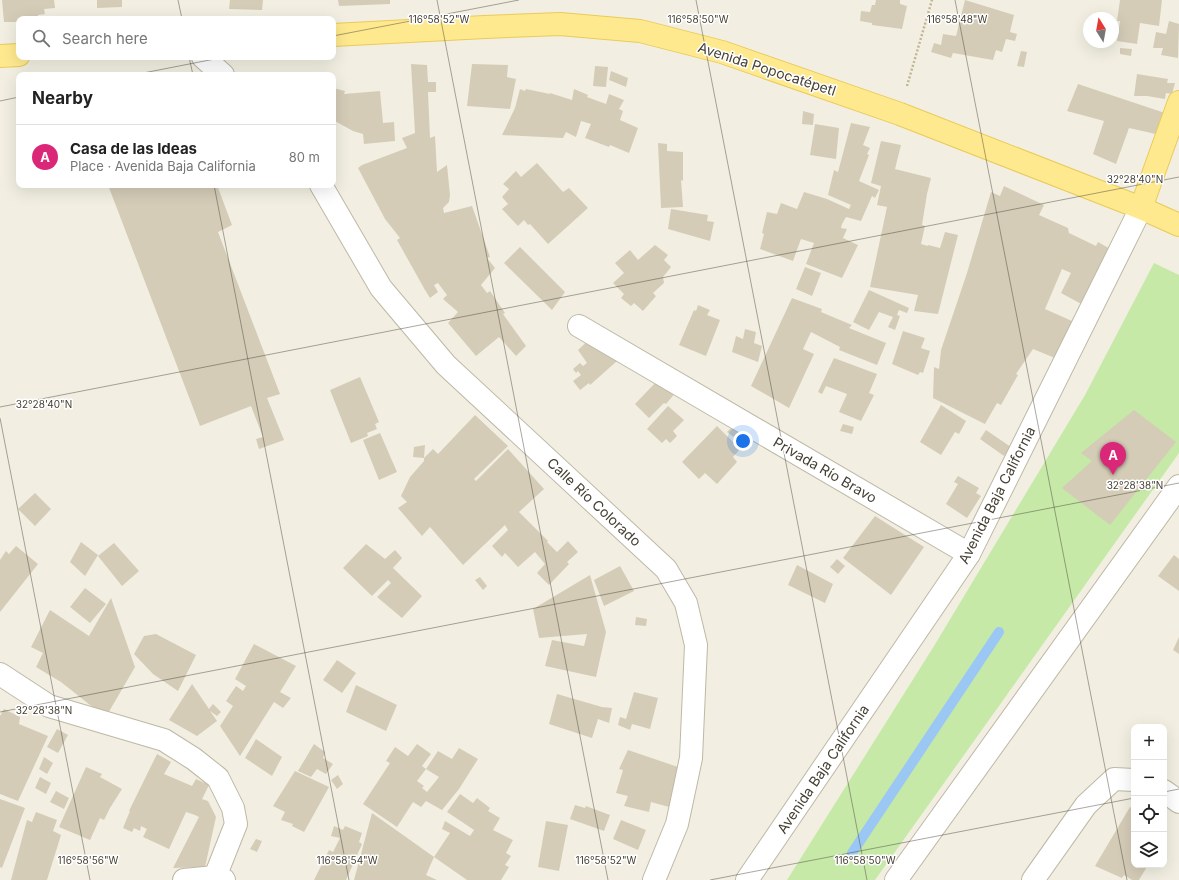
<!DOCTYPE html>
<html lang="en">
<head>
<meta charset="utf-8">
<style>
	body { margin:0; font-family:Inter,sans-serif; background:#f6f6f6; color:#222 }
	.controls { position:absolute; right:12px; bottom:12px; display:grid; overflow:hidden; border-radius:8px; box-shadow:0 4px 16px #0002 }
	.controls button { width:36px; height:36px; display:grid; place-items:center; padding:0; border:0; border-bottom:1px solid #e0e0e0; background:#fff; color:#222; font:20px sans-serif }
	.compass { position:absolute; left:1083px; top:12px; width:36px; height:36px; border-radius:50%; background:#fff; box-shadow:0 4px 16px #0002; rotate:349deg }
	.you { position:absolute; left:743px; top:441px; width:14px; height:14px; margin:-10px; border:3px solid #fff; border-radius:50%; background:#1a73e8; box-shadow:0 0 0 6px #1a73e833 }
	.badge { display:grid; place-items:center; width:26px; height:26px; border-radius:50%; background:#db2777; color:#fff; font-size:13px; font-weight:700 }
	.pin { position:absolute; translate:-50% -33px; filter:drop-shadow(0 1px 2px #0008) }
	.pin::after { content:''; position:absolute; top:21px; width:14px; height:12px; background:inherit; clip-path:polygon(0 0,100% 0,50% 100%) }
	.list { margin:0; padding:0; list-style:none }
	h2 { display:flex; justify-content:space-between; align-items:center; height:52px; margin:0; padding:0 16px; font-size:17px }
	h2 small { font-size:13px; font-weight:400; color:#767676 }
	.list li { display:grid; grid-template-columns:26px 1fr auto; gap:12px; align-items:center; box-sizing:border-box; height:64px; padding:0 16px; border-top:1px solid #e0e0e0 }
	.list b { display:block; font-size:15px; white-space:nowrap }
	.list p { margin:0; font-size:13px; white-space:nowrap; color:#767676 }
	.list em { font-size:13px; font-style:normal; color:#767676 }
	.icon { flex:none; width:22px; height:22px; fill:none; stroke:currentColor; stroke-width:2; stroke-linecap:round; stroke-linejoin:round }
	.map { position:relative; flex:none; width:1179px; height:880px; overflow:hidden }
	.search { position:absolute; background:#fff; box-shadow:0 4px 16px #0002; left:16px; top:16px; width:320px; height:44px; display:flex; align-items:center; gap:10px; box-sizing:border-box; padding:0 14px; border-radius:8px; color:#767676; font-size:15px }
	.panel { position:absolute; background:#fff; box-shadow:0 4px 16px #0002; left:16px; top:72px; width:320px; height:116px; border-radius:8px }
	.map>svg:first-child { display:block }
</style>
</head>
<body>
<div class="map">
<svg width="1179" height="880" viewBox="0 0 1179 880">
	<rect width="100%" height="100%" fill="#f2efe2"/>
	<polygon fill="#c6e9a8" points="1154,263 1179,275 1179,453 875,880 787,880 934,646 1085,395"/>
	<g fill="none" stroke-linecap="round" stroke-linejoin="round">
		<polyline stroke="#9ac7f3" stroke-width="10" points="852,853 999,632"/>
	</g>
	<g fill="#d4ccb7">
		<polygon points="2,0 54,0 55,8 44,9 45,14 38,15 38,19 19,19 19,22 4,22"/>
		<polygon points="97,0 122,0 122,7 97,8"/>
		<polygon points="230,0 263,0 262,10 229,9"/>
		<polygon points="338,0 390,0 390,4 339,6"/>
		<polygon points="876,0 900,0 900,4 907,6 902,29 872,25 872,23 860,21 861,11 870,12 872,5 875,5"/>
		<polygon points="965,0 1014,15 1010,32 1017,34 1015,41 1006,39 1002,52 996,50 993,60 953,53 951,58 931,52 934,43 941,45 943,34 956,36"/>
		<polygon points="1120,0 1162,0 1159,26 1140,23 1137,44 1117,41 1120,21 1117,21"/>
		<polygon points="1169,21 1179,24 1178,58 1161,55 1163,48 1153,48 1156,32 1166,34"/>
		<polygon points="1120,48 1132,49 1131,56 1120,54"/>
		<polygon points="1021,51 1027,52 1024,67 1017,66"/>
		<polygon points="411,64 427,65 428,82 436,82 436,92 428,92 430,138 435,136 437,172 447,165 450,195 449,202 443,208 444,213 472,206 490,257 487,258 495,268 481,285 487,293 490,291 505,313 503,314 526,346 516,356 499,337 476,356 448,323 458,312 443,299 447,295 438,283 434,285 438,292 430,298 425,290 397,240 400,238 385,219 358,168 362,165 407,148 402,138 415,133"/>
		<polygon points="472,64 508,65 507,77 516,79 510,109 467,106"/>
		<polygon points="595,66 608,67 606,87 593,86"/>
		<polygon points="611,71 628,78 626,87 609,80"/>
		<polygon points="1137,74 1168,79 1167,83 1175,83 1172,94 1166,93 1165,99 1147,96 1134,96"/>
		<polygon points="1078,84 1168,114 1160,135 1129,128 1116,164 1093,154 1104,121 1067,111"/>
		<polygon points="333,88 345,91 344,94 380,91 383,123 394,122 395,141 364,144 363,134 353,131 333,120"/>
		<polygon points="520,89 525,91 526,89 550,94 550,93 572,100 574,89 588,95 587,97 606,104 609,94 624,100 619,109 623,111 620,120 638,128 629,153 610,145 609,147 585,138 591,124 581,121 576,137 566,132 563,138 502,135 515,108"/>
		<polygon points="803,111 814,114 813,125 802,124"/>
		<polygon points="851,123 870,127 863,145 870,148 867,154 869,155 859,181 879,190 875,198 872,196 861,221 846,217 842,224 841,228 847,229 843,238 858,245 842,278 806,264 814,243 801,239 793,261 760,249 764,234 762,233 767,212 777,214 781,203 797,209 804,192 827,199 849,209 851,205 828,195 834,170 838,172"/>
		<polygon points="815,124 839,128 836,159 810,155"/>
		<polygon points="881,141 901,145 895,169 931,178 927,194 922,225 925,226 921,244 928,246 928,245 940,248 945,232 958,235 938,314 914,311 918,295 870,287 887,207 877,205 881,186 871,183"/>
		<polygon points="658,143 667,144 667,151 683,152 683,181 681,180 683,207 661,208"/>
		<polygon points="537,163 563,192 569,188 588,208 548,244 530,224 528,225 524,220 518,226 502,209 508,204 502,197 509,189 503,184 516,171 521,177"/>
		<polygon points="108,185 217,185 232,225 218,232 280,394 267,398 284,440 259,449 256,439 263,437 251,406 200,426"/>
		<polygon points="1004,186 1044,205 1039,215 1068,228 1069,233 1096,246 1098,242 1112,250 1085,306 1061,293 1071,273 1062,269 1045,309 1072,321 1055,358 1033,349 1020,368 1016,374 1018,375 1001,405 997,403 985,424 933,398 934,367 939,369 941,350 967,273 991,192 1000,196"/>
		<polygon points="671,209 708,215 707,221 714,222 710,241 668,229"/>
		<polygon points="655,245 668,255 664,260 671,267 663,277 664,283 653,293 656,296 643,311 634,303 631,306 621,298 624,294 613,283 624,273 615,263 630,250 638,260"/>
		<polygon points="520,247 565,292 552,310 504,263"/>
		<polygon points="805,267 821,273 812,296 796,289"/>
		<polygon points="869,290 909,308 907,313 899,310 897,315 900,316 895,330 888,327 893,317 879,312 869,330 853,322"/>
		<polygon points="792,298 822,309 821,312 852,325 849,328 886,343 877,365 839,350 840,347 811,332 803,349 814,354 789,408 751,386"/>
		<polygon points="698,305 710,310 707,315 720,320 706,356 679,345 694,310 696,311"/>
		<polygon points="745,329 756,332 754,343 762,346 758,362 732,352 736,336 743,339"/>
		<polygon points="903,331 925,338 921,348 930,351 923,373 920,372 918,375 892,364"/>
		<polygon points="593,336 617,361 590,385 589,383 580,390 573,381 581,375 578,371 576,373 573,369 580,363 583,366 587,363 578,350"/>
		<polygon points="834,358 877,374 869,393 874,395 861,421 839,412 847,394 826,386 822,394 818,392"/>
		<polygon points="360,377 379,422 375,424 377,429 367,433 368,436 351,443 330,390"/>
		<polygon points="659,379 676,392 666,404 664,403 649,418 635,404"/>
		<polygon points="941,405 966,421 959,434 955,432 941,455 920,442"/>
		<polygon points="668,406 684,420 673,431 677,436 670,443 666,439 662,443 647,429"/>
		<polygon points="1134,410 1176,442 1110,525 1062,488 1092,461 1081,453"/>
		<polygon points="475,415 508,446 474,479 476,481 508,449 544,489 519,512 548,541 547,542 557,552 568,541 578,552 567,562 569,564 549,585 537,573 545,564 535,552 518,567 505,553 502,557 492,546 508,530 505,525 463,565 430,527 422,536 398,508 407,502 401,496 410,477 424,461 424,458 413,457 414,447 425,445 424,458 433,449 438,454"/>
		<polygon points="843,424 854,427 852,434 840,431"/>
		<polygon points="717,426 740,449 733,457 737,462 717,484 705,473 699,479 682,462"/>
		<polygon points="732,427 743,434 739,441 727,432"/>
		<polygon points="986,430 1011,447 1004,456 980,439"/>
		<polygon points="380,433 397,472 379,480 363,440"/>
		<polygon points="958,476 979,488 976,493 981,496 967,518 946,504 958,484 954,482"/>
		<polygon points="35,493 51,509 35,526 18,509"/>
		<polygon points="875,516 924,547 891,595 843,558"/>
		<polygon points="81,542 98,555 85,576 70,562"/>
		<polygon points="114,543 139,571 122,586 98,556"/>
		<polygon points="366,544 385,559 395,550 402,558 393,568 422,596 402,618 377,597 391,583 388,580 372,596 343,568"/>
		<polygon points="16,546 38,564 0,612 0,560 6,551 9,554"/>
		<polygon points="1174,555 1179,559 1179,591 1158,576"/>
		<polygon points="837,559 845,566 838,574 830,567"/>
		<polygon points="797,565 833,584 825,603 788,585"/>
		<polygon points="620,566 634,591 604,606 594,580"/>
		<polygon points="590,575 606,632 596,677 545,666 552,640 584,646 587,634 539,638 533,609"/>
		<polygon points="480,577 487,586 483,590 475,580"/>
		<polygon points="85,588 106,604 90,623 70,607"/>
		<polygon points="111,598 135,667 107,715 90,705 61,682 36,667 43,653 31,647 50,610 89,636"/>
		<polygon points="636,617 647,619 646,626 635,625"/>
		<polygon points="156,634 196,655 178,691 153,674 134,654 144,636"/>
		<polygon points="1179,637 1179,654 1173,650"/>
		<polygon points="254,644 296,666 280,692 291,698 283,708 274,702 240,756 220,726 233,706 226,701 236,686 243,691 246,686 235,679"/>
		<polygon points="337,660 356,673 342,693 323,680"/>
		<polygon points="192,684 209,709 213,704 221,712 217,716 210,711 217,721 197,736 169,720"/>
		<polygon points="356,685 397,705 386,731 346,712"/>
		<polygon points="634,692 658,698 650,729 632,724 630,730 618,725 620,717 626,719"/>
		<polygon points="557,694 602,707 612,708 609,723 598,719 592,738 549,724"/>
		<polygon points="4,709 20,717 19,724 48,736 18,801 0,794 0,716"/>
		<polygon points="57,729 68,735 58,753 47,747"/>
		<polygon points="256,739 282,757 272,776 245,758"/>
		<polygon points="314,744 325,752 323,758 333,764 326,774 317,769 311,777 298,771"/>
		<polygon points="417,744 431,754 422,766 426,769 417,781 424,786 422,788 427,792 439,777 426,769 438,751 452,759 459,748 478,759 459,789 442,810 426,801 421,807 413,802 397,827 363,804 390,763 386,761 395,747 408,756"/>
		<polygon points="628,750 681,768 669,807 651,802 649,812 624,806 628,796 616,793 623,770 619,769"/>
		<polygon points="157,754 171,762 164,774 192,786 196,779 209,785 202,799 208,801 216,817 205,867 173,868 199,817 195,815 186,812 169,849 143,837 147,829 141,826 140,831 134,828 132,832 123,828 130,811 129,811"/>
		<polygon points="44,757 53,763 47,774 39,769"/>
		<polygon points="86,767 102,774 100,777 122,789 110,808 104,820 100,818 90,840 59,827"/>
		<polygon points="295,771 329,787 304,832 292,826 293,824 281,820 285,812 273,806"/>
		<polygon points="338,775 343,784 337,789 331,780"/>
		<polygon points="40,777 51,783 46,794 35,788"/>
		<polygon points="56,791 69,798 64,809 50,802"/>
		<polygon points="460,794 473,803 477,798 490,808 488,811 500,818 493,830 513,840 506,853 511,856 505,865 509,867 501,880 467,880 434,857 450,833 442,829 445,821 470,836 474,830 447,812"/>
		<polygon points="0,799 25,808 2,868 0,867"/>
		<polygon points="575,805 585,808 586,806 610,815 604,831 570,819"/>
		<polygon points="1130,807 1134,809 1134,865 1148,865 1139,880 1132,880 1124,875 1122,878 1095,866"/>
		<polygon points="36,812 57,820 53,831 61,835 47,880 11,880 27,820 32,822"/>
		<polygon points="372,813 434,857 426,875 437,880 354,880"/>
		<polygon points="621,820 646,830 638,850 613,839"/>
		<polygon points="546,821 568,825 559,871 538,867"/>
		<polygon points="334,826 343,830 345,826 362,833 359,842 362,844 346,880 314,880 329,850 333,852 340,838 331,836"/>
		<polygon points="256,839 262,841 257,852 250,849"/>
	</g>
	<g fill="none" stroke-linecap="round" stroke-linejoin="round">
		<defs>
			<g id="minor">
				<polyline points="203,57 223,75"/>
				<polyline points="321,185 381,288 446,365 666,569 686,603 696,645 691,758 677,824 654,880"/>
				<polyline points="579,326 969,554"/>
				<polyline points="0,674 49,706 164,740 194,759 218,778 233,808 236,824 215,877"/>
				<polyline points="1164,791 1179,802"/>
				<polyline points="184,880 215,877 224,880"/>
				<polyline points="747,880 969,554 1141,208"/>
				<polyline points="896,880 1179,486"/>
				<polyline points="1033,880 1086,805 1114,779 1134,780"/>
			</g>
			<g id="major">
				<polyline points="333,35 485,27 560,24 640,31 722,52 900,114 1141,208 1179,225"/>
				<polyline points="0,56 19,55"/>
				<polyline points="1141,208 1179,102"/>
			</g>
		</defs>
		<use href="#minor" stroke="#beb8a5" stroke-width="24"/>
		<use href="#major" stroke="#e9cb59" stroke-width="24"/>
		<polyline stroke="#c0b595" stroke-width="2.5" stroke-dasharray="2 2" stroke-linecap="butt" points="907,86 932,0"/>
		<use href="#minor" stroke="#fff" stroke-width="22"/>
		<use href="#major" stroke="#ffe98f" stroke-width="22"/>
	</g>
	<path fill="none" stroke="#443f33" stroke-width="1" stroke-opacity="0.45" d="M178,0L182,19M437,0L608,880M696,0L867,880M955,0L1127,880M333,36L519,0M189,57L193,75M133,75L225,57M0,101L19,97M214,185L349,880M0,407L1179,177M0,418L90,880M0,712L1179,483M1164,792L1179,789M710,880L1134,798"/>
	<g text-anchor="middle" stroke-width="3" stroke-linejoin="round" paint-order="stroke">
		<g font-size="14" fill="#443f33" stroke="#fff">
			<text transform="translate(767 69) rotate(18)" y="5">Avenida Popocatépetl</text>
			<text transform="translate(825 470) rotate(30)" y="5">Privada Río Bravo</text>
			<text transform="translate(997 495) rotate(-63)" y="5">Avenida Baja California</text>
			<text transform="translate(594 502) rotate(43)" y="5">Calle Río Colorado</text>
			<text transform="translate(823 769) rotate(-56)" y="5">Avenida Baja California</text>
		</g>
	</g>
	<g font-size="10" text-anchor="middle" fill="#443f33" stroke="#fff" stroke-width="3" stroke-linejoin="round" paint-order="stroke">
		<text x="439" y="23">116°58'52"W</text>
		<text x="698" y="23">116°58'50"W</text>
		<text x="957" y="23">116°58'48"W</text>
		<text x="1135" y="183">32°28'40"N</text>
		<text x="44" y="408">32°28'40"N</text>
		<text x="1135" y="489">32°28'38"N</text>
		<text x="44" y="714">32°28'38"N</text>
		<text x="88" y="864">116°58'56"W</text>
		<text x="347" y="864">116°58'54"W</text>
		<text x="606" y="864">116°58'52"W</text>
		<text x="865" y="864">116°58'50"W</text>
	</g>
</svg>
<div class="controls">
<button>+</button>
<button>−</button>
<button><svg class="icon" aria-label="locate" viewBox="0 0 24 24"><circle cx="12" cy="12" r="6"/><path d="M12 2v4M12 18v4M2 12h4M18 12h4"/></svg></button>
<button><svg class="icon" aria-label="layers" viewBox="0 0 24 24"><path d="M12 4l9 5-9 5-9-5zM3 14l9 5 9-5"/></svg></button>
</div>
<svg class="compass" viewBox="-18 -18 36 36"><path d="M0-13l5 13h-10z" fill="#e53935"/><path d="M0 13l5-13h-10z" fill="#767676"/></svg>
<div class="you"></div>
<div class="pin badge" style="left:1113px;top:475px">A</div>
<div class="search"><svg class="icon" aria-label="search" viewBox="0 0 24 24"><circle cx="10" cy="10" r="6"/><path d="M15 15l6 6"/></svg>Search here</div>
<section class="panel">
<h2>Nearby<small></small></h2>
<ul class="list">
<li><span class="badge">A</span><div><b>Casa de las Ideas</b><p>Place · Avenida Baja California</p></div><em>80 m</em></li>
</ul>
</section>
</div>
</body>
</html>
